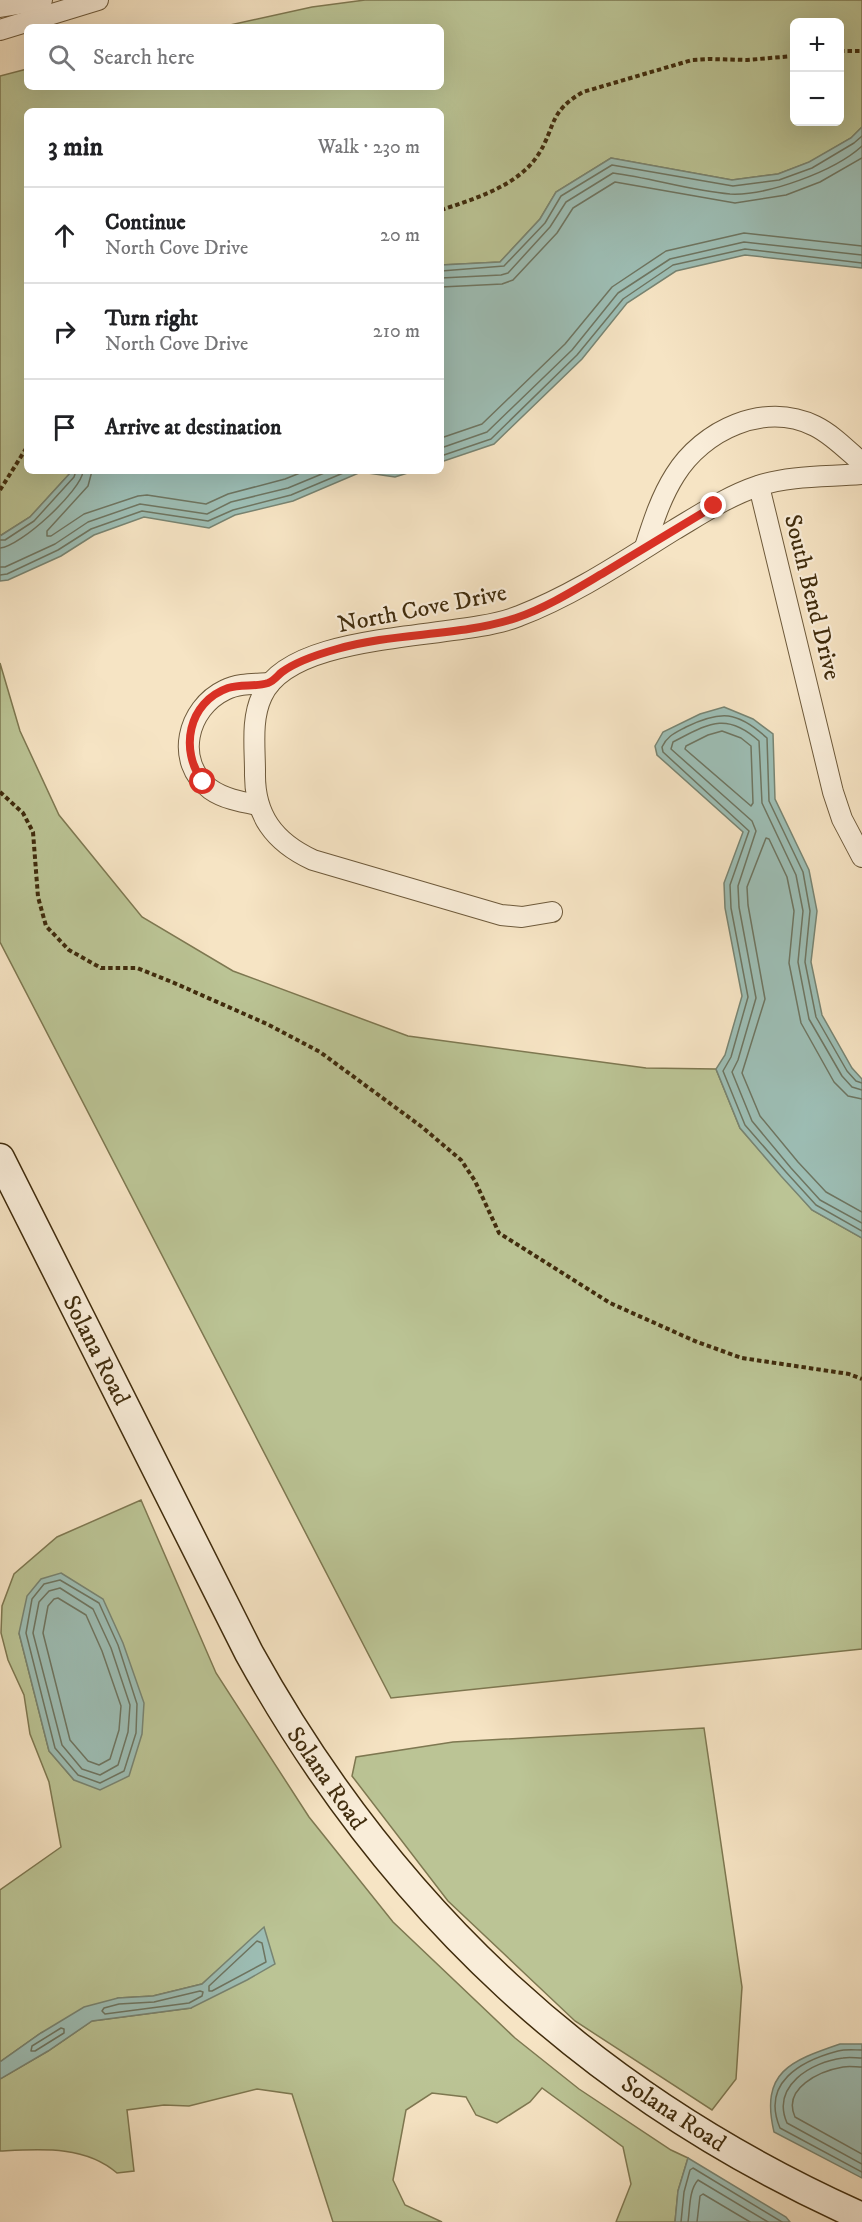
<!DOCTYPE html>
<html lang="en">
<head>
<meta charset="utf-8">
<style>
	body { margin:0; font-family:"IM FELL DW Pica",serif; background:#f2f2f2; color:#202124 }
	.controls { position:absolute; right:18px; top:18px; display:grid; overflow:hidden; border-radius:9px; box-shadow:0 6px 24px #0002 }
	.controls button { width:54px; height:54px; display:grid; place-items:center; padding:0; border:0; border-bottom:2px solid #e0e0e0; background:#fff; color:#202124; font:30px sans-serif }
	.stop { position:absolute; width:18px; height:18px; margin:-14px; border:4px solid #d93025; border-radius:50%; background:#fff }
	.stop.end { background:#d93025; border-color:#fff; box-shadow:0 2px 6px #0008 }
	.list { margin:0; padding:0; list-style:none }
	h2 { display:flex; justify-content:space-between; align-items:center; height:78px; margin:0; padding:0 24px; font-size:26px }
	h2 small { font-size:20px; font-weight:400; color:#757577 }
	.list li { display:grid; grid-template-columns:39px 1fr auto; gap:18px; align-items:center; box-sizing:border-box; height:96px; padding:0 24px; border-top:2px solid #e0e0e0 }
	.list b { display:block; font-size:22px; white-space:nowrap }
	.list p { margin:0; font-size:20px; white-space:nowrap; color:#757577 }
	.list em { font-size:20px; font-style:normal; color:#757577 }
	.icon { flex:none; width:33px; height:33px; fill:none; stroke:currentColor; stroke-width:2; stroke-linecap:round; stroke-linejoin:round }
	.map { position:relative; flex:none; width:862px; height:2222px; overflow:hidden }
	.search { position:absolute; background:#fff; box-shadow:0 6px 24px #0002; left:24px; top:24px; width:420px; height:66px; display:flex; align-items:center; gap:15px; box-sizing:border-box; padding:0 21px; border-radius:9px; color:#757577; font-size:22px }
	.panel { position:absolute; background:#fff; box-shadow:0 6px 24px #0002; left:24px; top:108px; width:420px; height:366px; border-radius:9px }
	.map>svg:first-child { display:block }
</style>
</head>
<body>
<div class="map">
<svg width="862" height="2222" viewBox="0 0 862 2222">
	<rect width="100%" height="100%" fill="#f6e4c4"/>
	<filter id="stains"><feTurbulence type="fractalNoise" baseFrequency=".00333" numOctaves="4"/><feColorMatrix values="0 0 0 0 .2 0 0 0 0 .09 0 0 0 0 .02 0 0 0 .5 -.17"/></filter>
	<radialGradient id="worn" r=".72"><stop offset=".6" stop-color="#630" stop-opacity="0"/><stop offset="1" stop-color="#630" stop-opacity=".3"/></radialGradient>
	<g fill="#bbc495" stroke="#7e7851" stroke-width="1.5" fill-rule="evenodd">
		<path d="M365,0H862V127L851,138L810,162L778,174L732,180L611,158L556,192L540,219L500,262L441,265V111H27V471H72L30,517L0,536V76L27,69V87H441V27H221L312,7ZM794,22H840V122H794Z"/>
		<polygon points="0,663 20,731 59,815 142,917 233,971 408,1036 646,1068 716,1069 740,1128 812,1210 862,1238 862,1649 391,1698 0,942"/>
		<path d="M141,1500L216,1673L309,1817L393,1922L515,2038L579,2089L671,2150L688,2158L678,2191L675,2222H616L631,2184L623,2147L542,2088L530,2102L497,2123L476,2115L466,2097L432,2093L406,2110L393,2180L405,2205L442,2222H333L292,2094L257,2089L189,2106L164,2105L127,2110L134,2171L117,2173C85,2145 40,2149 0,2151V2079L48,2051L92,2021L191,2008L221,1967L202,1984L153,1996L118,1998L41,2033L0,2062V1890L61,1847L49,1782L30,1734L24,1695L8,1660L1,1633L2,1606L14,1574L57,1537ZM19,1633L74,1780L49,1751Z"/>
		<polygon points="704,1728 742,1987 736,2079 712,2110 575,2021 448,1901 352,1776 356,1757 453,1742"/>
	</g>
	<g fill="#9dbeb5" stroke="#788472" stroke-width="1.5">
		<polygon points="862,127 862,268 745,255 676,271 627,303 582,359 494,444 441,462 441,265 500,262 540,219 556,192 611,158 732,180 778,174 809,162 851,138"/>
		<polygon points="72,471 414,471 395,477 361,472 293,501 235,515 209,528 144,517 94,535 61,556 8,580 0,581 0,536 30,517"/>
		<polygon points="724,707 753,719 773,734 775,799 809,870 817,911 811,962 822,1015 852,1068 862,1079 862,1238 812,1210 781,1176 740,1128 716,1069 725,1055 742,996 725,908 724,883 743,832 657,755 655,746 663,732 700,714"/>
		<polygon points="61,1573 103,1599 123,1643 144,1703 142,1734 129,1776 100,1790 74,1780 49,1751 19,1633 27,1596 41,1579"/>
		<polygon points="264,1927 275,1964 247,1980 191,2008 92,2021 48,2051 0,2079 0,2062 41,2033 84,2007 118,1998 153,1996 202,1984"/>
		<path d="M840,2044H862V2178L774,2132C760,2072 790,2061 840,2044Z"/>
		<polygon points="688,2158 786,2217 790,2222 675,2222 678,2191"/>
	</g>
	<g fill="none" stroke-linecap="round" stroke-linejoin="round">
		<g stroke="#6e7561" stroke-width="1.5">
			<polyline points="441,271 504,266 545,223 561,196 612,165 733,186 779,180 812,168 854,143 862,136"/>
			<path d="M441,278L501,275L508,273L550,227L566,202L613,173C652,178 691,191 730,194C767,196 835,171 862,146"/>
			<polyline points="441,287 502,284 513,280 557,233 573,208 615,182 735,203 786,195 820,182 862,158"/>
			<polyline points="441,438 482,424 565,344 612,287 666,251 744,233 862,246"/>
			<polyline points="441,448 487,432 572,350 618,293 670,259 744,242 862,255"/>
			<polyline points="441,456 491,439 577,355 623,299 673,265 745,249 862,263"/>
			<polyline points="92,471 88,486 47,531 47,536 51,536 84,514 138,496 147,495 206,504 228,494 285,479 305,471"/>
			<polyline points="0,540 5,540 34,521 74,477 76,471"/>
			<path d="M0,548C20,547 82,490 83,471"/>
			<polyline points="0,567 5,567 55,544 88,522 140,504 207,514 231,502 288,488 329,471"/>
			<polyline points="0,575 7,574 58,550 91,529 142,511 208,521 233,510 291,495 348,471"/>
			<polygon points="722,731 741,738 751,746 753,803 751,806 685,749 686,746 708,735"/>
			<path d="M862,1083L856,1081L847,1071L816,1017L805,962L810,911L803,872L769,801L767,738C737,711 721,710 686,727C675,733 667,736 662,747L663,752L749,831L730,885L731,908L748,997L731,1057L723,1071L745,1125L786,1172L816,1205L862,1231"/>
			<path d="M862,1090L852,1087L842,1076L809,1019L798,962L803,911L796,875L762,803L759,741C726,711 708,724 673,742L671,749L752,821L756,831L738,886L739,907L756,998L738,1060L732,1072L752,1121L791,1168L820,1200L862,1223"/>
			<polyline points="862,1099 848,1096 834,1082 801,1023 789,963 794,911 787,877 769,839 766,838 747,887 748,905 765,999 742,1073 760,1116 798,1162 826,1192 862,1212"/>
			<polygon points="60,1580 99,1603 118,1645 137,1704 136,1733 124,1771 100,1783 78,1775 55,1748 26,1633 32,1599 44,1584"/>
			<polygon points="60,1588 93,1609 111,1648 130,1705 128,1732 118,1765 100,1775 82,1769 62,1745 33,1633 39,1602 49,1591"/>
			<polygon points="58,1598 86,1615 102,1651 121,1706 119,1730 110,1759 99,1765 88,1761 70,1740 43,1633 48,1606 54,1599"/>
			<polygon points="257,1941 262,1943 266,1962 212,1991 209,1991 209,1986"/>
			<polygon points="200,1991 203,1992 202,1996 189,2003 105,2014 102,2011 104,2008 119,2004 154,2002"/>
			<polygon points="61,2028 64,2029 64,2033 35,2051 31,2051 32,2046"/>
			<path d="M862,2050C854,2050 846,2049 838,2051C800,2061 761,2083 780,2128L862,2172"/>
			<path d="M862,2058C856,2058 849,2057 843,2058C811,2062 771,2086 787,2123L862,2164"/>
			<path d="M862,2067C856,2067 849,2066 843,2067C820,2071 782,2088 795,2117L862,2154"/>
			<polyline points="681,2222 684,2192 690,2170 693,2168 782,2222"/>
			<path d="M688,2222C690,2208 689,2190 698,2180L768,2222"/>
			<polyline points="697,2222 700,2196 703,2194 750,2222"/>
		</g>
		<defs>
			<g id="street">
				<polyline points="0,7 42,0"/>
				<polyline points="0,30 98,0"/>
				<polyline points="759,486 833,792 842,819 862,857"/>
				<path d="M645,547C653,522 661,497 675,475C703,430 764,401 815,426C833,435 847,450 862,463"/>
				<path d="M258,805C242,802 224,799 210,789C174,762 187,708 225,690C238,683 255,684 270,683"/>
				<path d="M552,912L522,917L501,915L313,860C274,842 254,815 255,772C255,747 251,719 262,696C292,629 458,641 519,616C574,595 624,561 674,530C701,514 728,496 758,486C791,475 828,477 862,474"/>
			</g>
			<path id="secondary" d="M0,1158L249,1653C391,1910 593,2097 862,2217"/>
		</defs>
		<use href="#street" stroke="#6e5a3b" stroke-width="22"/>
		<use href="#secondary" stroke="#402c0d" stroke-width="31"/>
		<g stroke="#402c0d" stroke-width="4" stroke-dasharray="4.5 3" stroke-linecap="butt">
			<polyline points="840,51 862,51"/>
			<path d="M441,210C474,199 518,186 538,155C556,127 548,112 583,92L692,60L710,59L747,60L794,56"/>
			<polyline points="0,490 27,447"/>
			<polyline points="0,792 23,813 33,832 38,897 46,926 69,950 101,968 137,968 172,982 267,1024 320,1052 422,1127 461,1160 475,1181 499,1233 610,1303 697,1342 742,1358 849,1374 862,1379"/>
		</g>
		<use href="#street" stroke="#f9edd9" stroke-width="20"/>
		<use href="#secondary" stroke="#f9edd9" stroke-width="28"/>
	</g>
	<g fill="none" stroke-linecap="round" stroke-linejoin="round">
		<path stroke="#d93025" stroke-width="8" d="M203,782C179,750 188,702 228,688C241,684 255,687 268,683C274,681 278,675 282,672C297,661 319,654 337,649C395,632 458,637 516,618C548,607 576,589 605,572C641,550 678,528 714,506"/>
	</g>
	<g text-anchor="middle" stroke-width="4.5" stroke-linejoin="round" paint-order="stroke">
		<g font-size="24" fill="#402c0d" stroke="#f9edd9">
			<text transform="translate(813 597) rotate(76)" y="8">South Bend Drive</text>
			<text transform="translate(422 608) rotate(-11)" y="8">North Cove Drive</text>
			<text transform="translate(97 1350) rotate(63)" y="8">Solana Road</text>
			<text transform="translate(327 1778) rotate(55)" y="8">Solana Road</text>
			<text transform="translate(674 2113) rotate(33)" y="8">Solana Road</text>
		</g>
	</g>
	<rect width="100%" height="100%" filter="url(#stains)"/>
	<rect width="100%" height="100%" fill="url(#worn)"/>
</svg>
<div class="controls">
<button>+</button>
<button>−</button>
</div>
<div class="stop" style="left:203px;top:782px"></div>
<div class="stop end" style="left:714px;top:506px"></div>
<div class="search"><svg class="icon" aria-label="search" viewBox="0 0 24 24"><circle cx="10" cy="10" r="6"/><path d="M15 15l6 6"/></svg>Search here</div>
<section class="panel">
<h2>3 min<small>Walk · 230 m</small></h2>
<ul class="list">
<li><svg class="icon" aria-label="ahead" viewBox="0 0 24 24"><path d="M12 20V5M6 11l6-6 6 6"/></svg><div><b>Continue</b><p>North Cove Drive</p></div><em>20 m</em></li>
<li><svg class="icon" aria-label="right" viewBox="0 0 24 24"><path d="M7 20v-9h11M14 6l5 5-5 5"/></svg><div><b>Turn right</b><p>North Cove Drive</p></div><em>210 m</em></li>
<li><svg class="icon" aria-label="arrive" viewBox="0 0 24 24"><path d="M6 21V4h12l-3 4 3 4H6"/></svg><div><b>Arrive at destination</b></div></li>
</ul>
</section>
</div>
</body>
</html>
